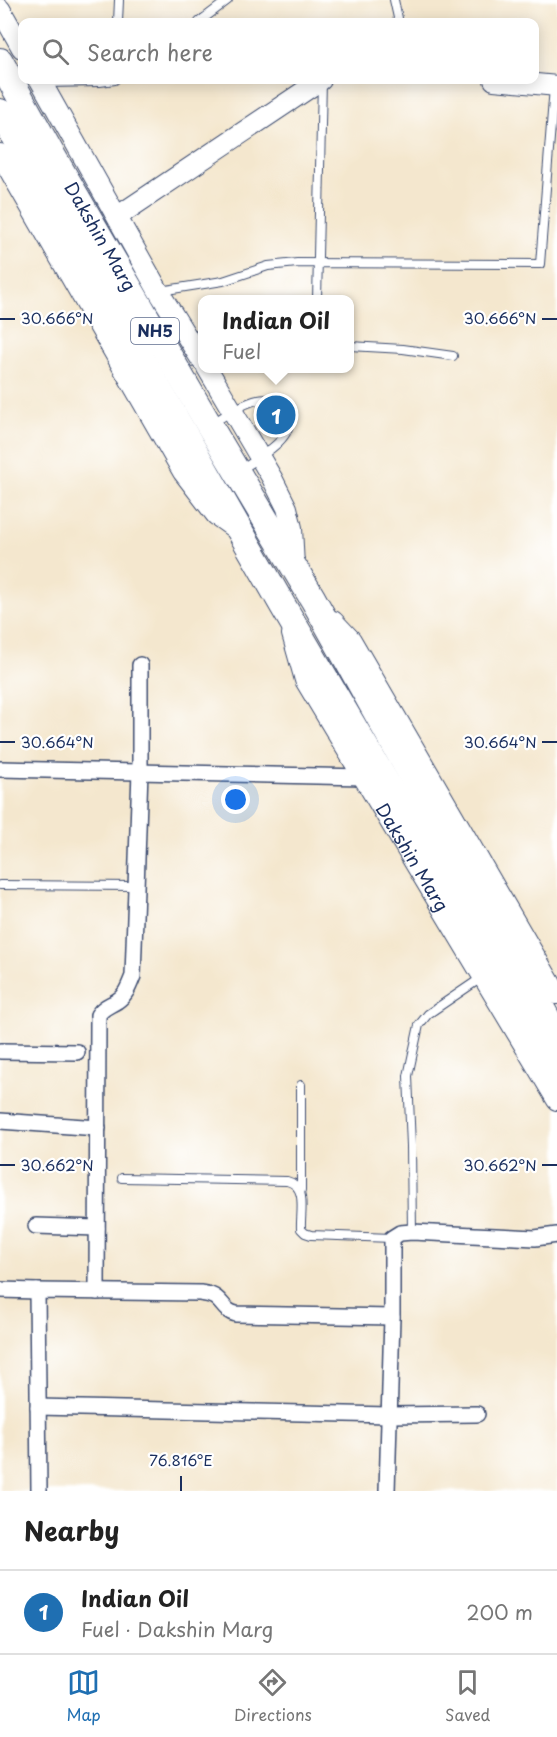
<!DOCTYPE html>
<html lang="en">
<head>
<meta charset="utf-8">
<style>
	body { margin:0; font-family:"Playpen Sans",sans-serif; background:#f6f6f6; color:#222 }
	.you { position:absolute; left:236px; top:800px; width:21px; height:21px; margin:-15px; border:4px solid #fff; border-radius:50%; background:#1a73e8; box-shadow:0 0 0 9px #1a73e833 }
	.badge { display:grid; place-items:center; width:39px; height:39px; border-radius:50%; background:#1f6fb2; color:#fff; font-size:20px; font-weight:700 }
	.pin { position:absolute; translate:-50% -50%; border:3px solid #fff; box-shadow:0 2px 6px #0006 }
	.popup { position:absolute; left:198px; top:295px; width:156px; height:78px; box-sizing:border-box; display:grid; place-content:center; border-radius:12px; background:#fff; filter:drop-shadow(0 2px 4px #0005); font-size:20px; white-space:nowrap; color:#767676 }
	.popup b { font-size:22px; color:#222 }
	.popup::after { content:''; position:absolute; left:50%; top:100%; margin-left:-12px; border:12px solid transparent; border-top-color:#fff }
	.list { margin:0; padding:0; list-style:none }
	h2 { display:flex; justify-content:space-between; align-items:center; height:78px; margin:0; padding:0 24px; font-size:26px }
	h2 small { font-size:20px; font-weight:400; color:#767676 }
	.list li { display:grid; grid-template-columns:39px 1fr auto; gap:18px; align-items:center; box-sizing:border-box; height:84px; padding:0 24px; border-top:2px solid #e0e0e0 }
	.list b { display:block; font-size:22px; white-space:nowrap }
	.list p { margin:0; font-size:20px; white-space:nowrap; color:#767676 }
	.list em { font-size:20px; font-style:normal; color:#767676 }
	.icon { flex:none; width:33px; height:33px; fill:none; stroke:currentColor; stroke-width:2; stroke-linecap:round; stroke-linejoin:round }
	.map { position:relative; flex:none; width:557px; height:1491px; overflow:hidden }
	.search { position:absolute; background:#fff; box-shadow:0 3px 15px #0003; left:18px; right:18px; top:18px; height:66px; display:flex; align-items:center; gap:15px; box-sizing:border-box; padding:0 21px; border-radius:12px; color:#767676; font-size:22px }
	.sheet { height:162px; background:#fff }
	nav { display:flex; justify-content:space-around; align-items:center; box-sizing:border-box; height:84px; border-top:2px solid #e0e0e0; background:#fff; font-size:16px; color:#767676 }
	nav a { display:grid; justify-items:center; gap:3px }
	nav .on { color:#1f6fb2 }
	.map>svg:first-child { display:block }
</style>
</head>
<body>
<div class="map">
<svg width="557" height="1491" viewBox="0 0 557 1491">
	<rect width="100%" height="100%" fill="#fff"/>
	<filter id="ink" filterUnits="userSpaceOnUse"><feTurbulence type="fractalNoise" baseFrequency=".0167" numOctaves="2"/><feDisplacementMap in="SourceGraphic" scale="12" xChannelSelector="R" yChannelSelector="G"/><feConvolveMatrix kernelMatrix="1 2 1 2 8 2 1 2 1" color-interpolation-filters="sRGB"/></filter>
	<filter id="wash" filterUnits="userSpaceOnUse"><feTurbulence type="fractalNoise" baseFrequency=".008" numOctaves="4" result="noise"/><feDisplacementMap in="SourceGraphic" scale="24" xChannelSelector="R" yChannelSelector="G"/><feGaussianBlur stdDeviation="1.35" result="paint"/><feColorMatrix in="noise" values="0 0 0 0 0 0 0 0 0 0 0 0 0 0 0 0 0 1.4 0 .05"/><feComposite in="paint" operator="in"/></filter>
	<g filter="url(#wash)">
		<rect width="100%" height="100%" fill="#f4e7ce"/>
	</g>
	<g filter="url(#ink)">
		<g fill="none" stroke-linecap="round" stroke-linejoin="round">
			<defs>
				<g id="service">
					<polyline points="394,0 398,18 397,22"/>
					<polyline points="118,22 119,0"/>
					<polyline points="199,22 228,0"/>
					<polyline points="44,83 100,82 115,80"/>
					<polyline points="160,291 223,281 268,266 297,263 540,264 554,87"/>
					<polyline points="317,300 322,81"/>
					<polyline points="350,346 403,349 453,356"/>
					<path d="M213,423C227,414 254,395 271,400C274,401 277,403 280,405C283,411 289,420 288,427C287,442 251,463 239,471"/>
					<polyline points="0,885 136,886"/>
					<path d="M122,1178L287,1181C308,1186 300,1212 301,1229L305,1233L311,1235L392,1238"/>
					<polyline points="301,1190 301,1085"/>
					<polyline points="412,1232 411,1146 408,1076 419,1025 428,1014 484,976"/>
				</g>
				<g id="minor">
					<polyline points="0,769 364,777"/>
					<polyline points="0,1051 77,1052"/>
					<polyline points="0,1121 98,1128"/>
					<polyline points="36,1226 97,1228"/>
					<polyline points="0,1290 37,1291"/>
					<path d="M97,1292L98,1015C103,1007 109,1006 117,1001C126,995 129,986 133,976L140,771V665"/>
					<polyline points="38,1407 389,1415 477,1414"/>
					<path d="M39,1491L37,1291L200,1293C206,1294 211,1294 216,1298C224,1304 224,1311 236,1314L392,1317"/>
					<polyline points="387,1491 392,1317 392,1238 400,1233 412,1232 535,1238 557,1235"/>
				</g>
				<g id="tertiary">
					<polyline points="0,9 22,48"/>
					<polyline points="40,80 159,292 202,361"/>
					<polyline points="494,80 557,86"/>
					<polyline points="0,154 183,472 216,515 237,530"/>
					<polyline points="118,216 321,80"/>
					<polyline points="207,368 272,478 287,508 292,528 294,566"/>
					<polyline points="333,621 351,640 557,994"/>
					<path id="s1" d="M292,634L305,680L557,1100"/>
				</g>
				<g id="trunk">
					<path id="s2" d="M0,61L51,153L209,425L313,599L557,1036"/>
					<polyline points="0,112 283,606 557,1074"/>
				</g>
			</defs>
			<use href="#service" stroke="#3c4b6f" stroke-width="10"/>
			<use href="#minor" stroke="#3c4b6f" stroke-width="18"/>
			<use href="#tertiary" stroke="#3c4b6f" stroke-width="22"/>
			<use href="#trunk" stroke="#3c4b6f" stroke-width="28"/>
			<use href="#service" stroke="#fff" stroke-width="8"/>
			<use href="#minor" stroke="#fff" stroke-width="15"/>
			<use href="#tertiary" stroke="#fff" stroke-width="20"/>
			<use href="#trunk" stroke="#fff" stroke-width="26"/>
		</g>
	</g>
	<path fill="none" stroke="#1b2f5e" stroke-width="2" d="M0,319H15M542,319H557M0,742H15M542,742H557M0,1165H15M542,1165H557M181,1476V1491"/>
	<g text-anchor="middle" stroke-width="4.5" stroke-linejoin="round" paint-order="stroke">
		<rect fill="#fff" stroke="#5f6d8e" stroke-width="1.5" x="131" y="318" width="48" height="26" rx="4.5"/>
		<g font-size="16" font-weight="bold" fill="#1b2f5e">
			<text x="155" y="337">NH5</text>
		</g>
		<g font-size="18" fill="#1b2f5e" stroke="#fff">
			<text dy="6" stroke="none"><textPath href="#s2" startOffset="202">Dakshin Marg</textPath></text>
			<text dy="6" stroke="none"><textPath href="#s1" startOffset="255">Dakshin Marg</textPath></text>
		</g>
	</g>
	<g font-size="15" text-anchor="middle" fill="#1b2f5e" stroke="#fff" stroke-width="4.5" stroke-linejoin="round" paint-order="stroke">
		<text x="57" y="324">30.666°N</text>
		<text x="500" y="324">30.666°N</text>
		<text x="57" y="748">30.664°N</text>
		<text x="500" y="748">30.664°N</text>
		<text x="57" y="1171">30.662°N</text>
		<text x="500" y="1171">30.662°N</text>
		<text x="181" y="1466">76.816°E</text>
	</g>
</svg>
<div class="you"></div>
<div class="pin badge" style="left:276px;top:415px">1</div>
<div class="popup"><b>Indian Oil</b>Fuel</div>
<div class="search"><svg class="icon" aria-label="search" viewBox="0 0 24 24"><circle cx="10" cy="10" r="6"/><path d="M15 15l6 6"/></svg>Search here</div>
</div>
<section class="sheet">
<h2>Nearby<small></small></h2>
<ul class="list">
<li><span class="badge">1</span><div><b>Indian Oil</b><p>Fuel · Dakshin Marg</p></div><em>200 m</em></li>
</ul>
</section>
<nav>
<a class="on"><svg class="icon" aria-label="map" viewBox="0 0 24 24"><path d="M3 6l6-2 6 2 6-2v14l-6 2-6-2-6 2zM9 4v14M15 6v14"/></svg>Map</a>
<a><svg class="icon" aria-label="directions" viewBox="0 0 24 24"><path d="M12 3l9 9-9 9-9-9zM9 14v-3h6M13 9l2 2-2 2"/></svg>Directions</a>
<a><svg class="icon" aria-label="saved" viewBox="0 0 24 24"><path d="M7 4h10v16l-5-4-5 4z"/></svg>Saved</a>
</nav>
</body>
</html>
